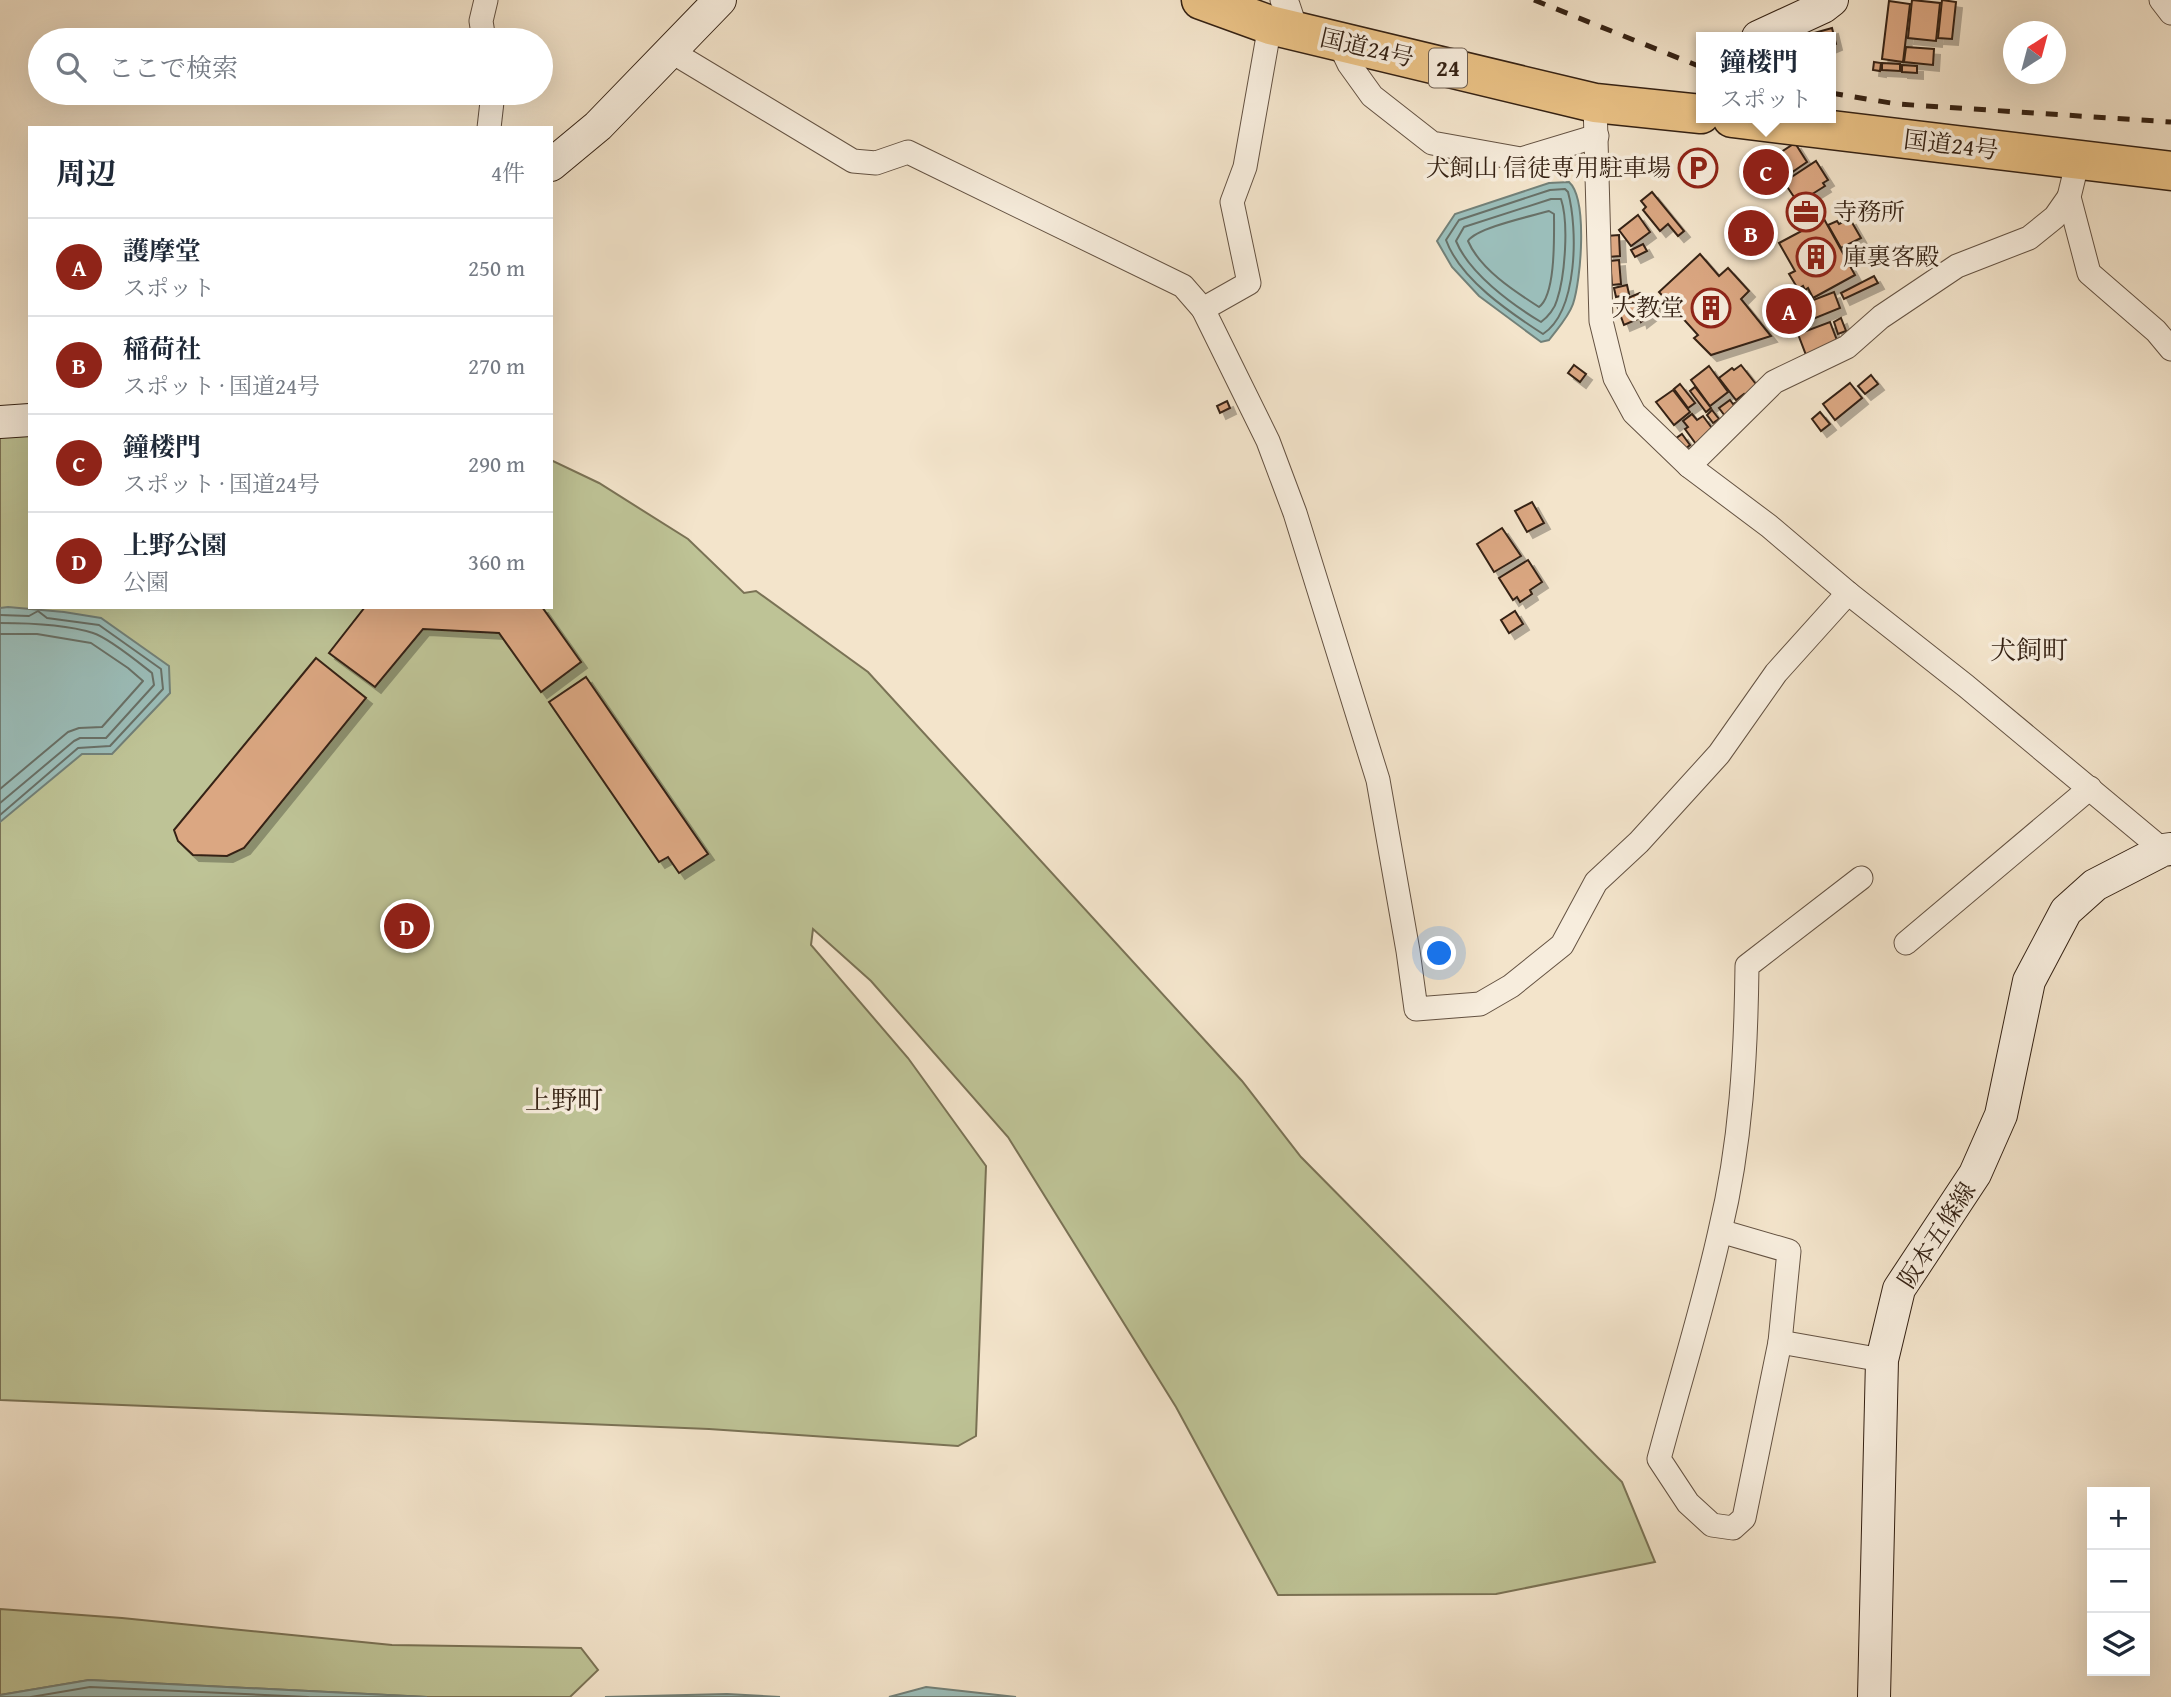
<!DOCTYPE html>
<html lang="ja">
<head>
<meta charset="utf-8">
<style>
	body { margin:0; font-family:"Gentium Book Plus","Noto Serif JP",serif; background:#f6f6f7; color:#1f2937 }
	.controls { position:absolute; right:21px; bottom:21px; display:grid; overflow:hidden; border-radius:0px; box-shadow:0 7px 28px #0002 }
	.controls button { width:63px; height:63px; display:grid; place-items:center; padding:0; border:0; border-bottom:2px solid #e0e1e3; background:#fff; color:#1f2937; font:35px sans-serif }
	.compass { position:absolute; left:2003px; top:21px; width:63px; height:63px; border-radius:50%; background:#fff; box-shadow:0 7px 28px #0002; rotate:36deg }
	.you { position:absolute; left:1440px; top:954px; width:24px; height:24px; margin:-18px; border:5px solid #fff; border-radius:50%; background:#1a73e8; box-shadow:0 0 0 10px #1a73e833 }
	.badge { display:grid; place-items:center; width:46px; height:46px; border-radius:50%; background:#8f2418; color:#fff; font-size:23px; font-weight:700 }
	.pin { position:absolute; translate:-50% -50%; border:4px solid #fff; box-shadow:0 2px 7px #0006 }
	.popup { position:absolute; left:1696px; top:32px; width:140px; height:91px; box-sizing:border-box; display:grid; place-content:center; border-radius:0px; background:#fff; filter:drop-shadow(0 2px 5px #0005); font-size:23px; white-space:nowrap; color:#747a83 }
	.popup b { font-size:26px; color:#1f2937 }
	.popup::after { content:''; position:absolute; left:50%; top:100%; margin-left:-14px; border:14px solid transparent; border-top-color:#fff }
	.list { margin:0; padding:0; list-style:none }
	h2 { display:flex; justify-content:space-between; align-items:center; height:91px; margin:0; padding:0 28px; font-size:30px }
	h2 small { font-size:23px; font-weight:400; color:#747a83 }
	.list li { display:grid; grid-template-columns:46px 1fr auto; gap:21px; align-items:center; box-sizing:border-box; height:98px; padding:0 28px; border-top:2px solid #e0e1e3 }
	.list b { display:block; font-size:26px; white-space:nowrap }
	.list p { margin:0; font-size:23px; white-space:nowrap; color:#747a83 }
	.list em { font-size:23px; font-style:normal; color:#747a83 }
	.icon { flex:none; width:38px; height:38px; fill:none; stroke:currentColor; stroke-width:2; stroke-linecap:round; stroke-linejoin:round }
	.map { position:relative; flex:none; width:2171px; height:1697px; overflow:hidden }
	.search { position:absolute; background:#fff; box-shadow:0 7px 28px #0002; left:28px; top:28px; width:525px; height:77px; display:flex; align-items:center; gap:18px; box-sizing:border-box; padding:0 24px; border-radius:38px; color:#747a83; font-size:26px }
	.panel { position:absolute; background:#fff; box-shadow:0 7px 28px #0002; left:28px; top:126px; width:525px; height:483px; border-radius:0px }
	.map>svg:first-child { display:block }
</style>
</head>
<body>
<div class="map">
<svg width="2171" height="1697" viewBox="0 0 2171 1697">
	<defs>
		<filter id="shadow"><feDropShadow dx="6" dy="6" stdDeviation="0" flood-color="#0004"/></filter>
	</defs>
	<rect width="100%" height="100%" fill="#f3e4cb"/>
	<filter id="stains"><feTurbulence type="fractalNoise" baseFrequency=".00286" numOctaves="4"/><feColorMatrix values="0 0 0 0 .2 0 0 0 0 .09 0 0 0 0 .02 0 0 0 .5 -.17"/></filter>
	<radialGradient id="worn" r=".72"><stop offset=".6" stop-color="#630" stop-opacity="0"/><stop offset="1" stop-color="#630" stop-opacity=".3"/></radialGradient>
	<g fill="#bec396" stroke="#7a7255" stroke-width="2">
		<polygon points="30,433 30,607 551,607 551,460 599,483 688,539 744,593 756,591 868,672 1242,1081 1301,1157 1622,1482 1655,1562 1496,1594 1278,1595 1176,1407 1008,1137 871,981 813,929 811,945 908,1058 986,1166 976,1436 958,1446 709,1429 0,1400 0,435"/>
		<polygon points="0,1609 122,1618 392,1645 581,1648 598,1670 570,1697 427,1697 89,1680 0,1695"/>
	</g>
	<g fill="#9bbeba" stroke="#728078" stroke-width="2">
		<path d="M1569,182C1588,199 1581,280 1573,304C1568,318 1557,329 1549,340L1541,342L1479,296L1452,267L1437,241L1455,214L1549,183Z"/>
		<polygon points="8,607 64,612 101,618 169,666 170,693 112,754 82,754 0,822 0,608"/>
		<polygon points="89,1680 427,1697 0,1697 0,1695"/>
		<polygon points="926,1687 1016,1697 889,1697"/>
		<polygon points="727,1694 780,1697 605,1697"/>
	</g>
	<g fill="none" stroke-linecap="round" stroke-linejoin="round">
		<g stroke="#687067" stroke-width="2">
			<path d="M1565,189L1568,192C1578,229 1578,311 1543,334C1509,312 1460,279 1446,240L1459,220L1550,190Z"/>
			<path d="M1551,199H1561C1569,223 1565,276 1557,300C1555,308 1548,317 1541,322C1511,304 1469,273 1456,241L1464,227Z"/>
			<path d="M1549,211L1554,214C1554,235 1556,295 1539,307C1514,291 1480,269 1468,241C1476,228 1532,216 1549,211Z"/>
			<polyline points="0,615 29,616 38,611 47,618 99,625 161,669 163,689 110,746 78,748 0,815"/>
			<path d="M0,623C29,623 65,624 93,633C109,638 138,662 152,673L154,685L106,738H80L74,741L0,803"/>
			<polyline points="0,634 37,634 91,643 128,668 143,681 102,727 79,728 68,732 0,789"/>
			<polyline points="31,1697 90,1687 308,1697"/>
		</g>
	</g>
	<g fill="#dba782" stroke="#352214" stroke-width="2" filter="url(#shadow)">
		<polygon points="1912,0 1940,3 1936,41 1908,38"/>
		<polygon points="1942,0 1956,2 1952,39 1938,38"/>
		<polygon points="1889,1 1910,4 1903,62 1882,59"/>
		<polygon points="1832,28 1836,44 1831,46 1831,37 1807,37 1807,35"/>
		<polygon points="1906,47 1934,49 1933,65 1904,62"/>
		<polygon points="1874,62 1881,63 1880,71 1873,70"/>
		<polygon points="1882,63 1900,64 1900,71 1882,70"/>
		<polygon points="1902,65 1917,66 1917,73 1902,72"/>
		<polygon points="1795,143 1807,162 1785,177 1772,158"/>
		<polygon points="1816,161 1828,180 1823,183 1825,186 1798,203 1784,182"/>
		<polygon points="1769,163 1775,174 1763,181 1757,170"/>
		<polygon points="1652,192 1684,231 1678,236 1668,224 1660,231 1643,210 1646,207 1641,201"/>
		<polygon points="1809,200 1819,215 1803,225 1793,210"/>
		<polygon points="1638,215 1650,232 1631,246 1619,230"/>
		<polygon points="1759,216 1763,222 1757,225 1753,219"/>
		<polygon points="1824,219 1855,275 1813,298 1808,288 1805,290 1803,286 1798,289 1789,274 1795,271 1779,243"/>
		<polygon points="1850,219 1861,238 1841,248 1828,225 1837,221 1839,224"/>
		<polygon points="1752,227 1757,235 1750,239 1746,231"/>
		<polygon points="1619,235 1620,256 1608,257 1606,236"/>
		<polygon points="1643,244 1647,251 1635,257 1631,250"/>
		<polygon points="1700,254 1719,276 1728,268 1749,291 1741,299 1771,336 1711,355 1694,338 1698,335 1659,292"/>
		<polygon points="1619,260 1621,284 1612,285 1610,261"/>
		<polygon points="1874,276 1878,283 1844,299 1841,293"/>
		<polygon points="1627,285 1629,294 1616,297 1614,288"/>
		<polygon points="1786,288 1788,293 1795,291 1807,321 1782,331 1770,301 1775,298 1773,293"/>
		<polygon points="1834,292 1840,308 1808,321 1798,296 1808,293 1811,301"/>
		<polygon points="1640,293 1659,308 1641,322 1640,318 1624,325 1616,303"/>
		<polygon points="1841,318 1846,331 1838,334 1834,322"/>
		<polygon points="1830,322 1838,343 1806,355 1798,334"/>
		<polygon points="1574,365 1586,374 1580,382 1568,373"/>
		<polygon points="1741,365 1759,388 1746,397 1744,394 1736,400 1719,378 1732,368 1734,370"/>
		<polygon points="1709,366 1728,392 1710,406 1691,380"/>
		<polygon points="1871,375 1878,384 1865,394 1858,386"/>
		<polygon points="1850,383 1862,398 1835,420 1823,404"/>
		<polygon points="1680,384 1695,403 1688,408 1674,389"/>
		<polygon points="1695,387 1711,408 1706,412 1690,391"/>
		<polygon points="1673,390 1690,412 1674,425 1656,402"/>
		<polygon points="1730,400 1733,404 1737,402 1742,409 1728,420 1719,408"/>
		<polygon points="1227,401 1230,408 1220,413 1217,406"/>
		<polygon points="1712,410 1719,419 1713,423 1707,415"/>
		<polygon points="1820,412 1830,424 1821,431 1812,419"/>
		<polygon points="1692,414 1697,420 1703,416 1714,431 1696,444 1685,429 1688,427 1683,421"/>
		<polygon points="1682,434 1690,445 1684,450 1675,439"/>
		<polygon points="1532,502 1544,523 1527,532 1515,511"/>
		<polygon points="1502,528 1521,556 1494,572 1477,544"/>
		<polygon points="1528,560 1542,582 1530,590 1532,594 1520,602 1517,597 1513,600 1499,578"/>
		<polygon points="365,607 542,607 581,662 541,692 499,633 423,629 375,687 329,653"/>
		<polygon points="1515,611 1523,624 1509,633 1501,620"/>
		<polygon points="316,658 366,698 244,848 227,856 193,855 178,841 174,830"/>
		<polygon points="586,677 708,854 679,873 668,857 659,862 549,702"/>
	</g>
	<g fill="none" stroke-linecap="round" stroke-linejoin="round">
		<defs>
			<g id="street">
				<polyline points="1282,0 1288,5 1297,32"/>
				<polyline points="2161,0 2171,13"/>
				<polyline points="484,40 481,21 486,0"/>
				<polyline points="1338,41 1349,64 1372,96 1432,143 1521,159 1597,136"/>
				<polyline points="672,52 853,161 876,163 908,152 1183,286 1203,309 1268,441 1295,513 1378,780 1408,951 1416,1009 1480,1004 1511,986 1562,945 1596,882 1639,842 1719,754 1776,673 1848,593"/>
				<polyline points="1595,103 1601,321 1615,378 1634,413 1689,466 1769,526 1848,593 1966,686 2163,850"/>
				<polyline points="489,128 493,93"/>
				<polyline points="2078,160 2069,197 2089,273 2156,331 2171,349"/>
				<polyline points="1203,309 1249,283 1232,202 1245,167 1270,25"/>
				<polyline points="1689,466 1774,382 1847,347 1881,317 1957,266 2029,238 2055,217 2069,197"/>
				<polyline points="1906,943 2090,788"/>
				<path d="M1720,1231L1789,1251L1780,1342L1744,1518L1733,1528L1712,1525L1688,1503L1659,1459C1679,1383 1703,1308 1720,1231C1741,1144 1746,1055 1747,966L1861,878"/>
				<polyline points="1780,1342 1882,1360"/>
			</g>
			<g id="secondary">
				<polyline points="1758,37 1823,7 1832,0"/>
				<polyline points="551,165 598,126 720,0"/>
				<polyline points="0,422 30,420"/>
				<polyline points="1874,1697 1882,1360 1899,1289 1975,1174 2001,1115 2029,981 2066,911 2095,885 2163,850 2171,849"/>
			</g>
			<g id="highway">
				<polyline points="1201,0 1270,25 1595,103 1701,114"/>
				<polyline points="1732,118 2171,171"/>
			</g>
		</defs>
		<use href="#street" stroke="#645242" stroke-width="25"/>
		<use href="#secondary" stroke="#352214" stroke-width="34"/>
		<use href="#highway" stroke="#352214" stroke-width="41"/>
		<use href="#street" stroke="#f7eddd" stroke-width="23"/>
		<use href="#secondary" stroke="#f7eddd" stroke-width="32"/>
		<use href="#highway" stroke="#eac286" stroke-width="38"/>
		<g stroke="#352214" stroke-width="5" stroke-dasharray="12 12" stroke-linecap="butt">
			<polyline points="1534,0 1701,67"/>
			<polyline points="1831,93 1897,104 2171,122"/>
		</g>
	</g>
	<defs>
		<symbol id="parking-ring" viewBox="-11 -11 22 22"><circle r="9.5" fill="#f7eddd" stroke="#8f2418" stroke-width="1.5"/><path d="M-3.5-5.5H1a3.5 3.5 0 0 1 0 7H-1V5.5H-3.5ZM-1-3.4V-.6H.8a1.4 1.4 0 0 0 0-2.8Z" fill="#8f2418"/></symbol>
		<symbol id="office-ring" viewBox="-11 -11 22 22"><circle r="9.5" fill="#f7eddd" stroke="#8f2418" stroke-width="1.5"/><path d="M-6-3h4V-5.5h4V-3h4V5H-6ZM-1-4.5V-3h2v-1.5ZM-6 0V1H6V0Z" fill="#8f2418"/></symbol>
		<symbol id="building-ring" viewBox="-11 -11 22 22"><circle r="9.5" fill="#f7eddd" stroke="#8f2418" stroke-width="1.5"/><path d="M-4-6H4V6H1V3H-1V6H-4ZM-2.5-4.3h1.7v1.8h-1.7ZM.8-4.3h1.7v1.8H.8ZM-2.5-1h1.7V.8h-1.7ZM.8-1h1.7V.8H.8Z" fill="#8f2418"/></symbol>
	</defs>
	<g fill-rule="evenodd">
		<use href="#parking-ring" x="1676" y="146" width="44" height="44"/>
		<use href="#office-ring" x="1784" y="190" width="44" height="44"/>
		<use href="#building-ring" x="1794" y="235" width="44" height="44"/>
		<use href="#building-ring" x="1689" y="286" width="44" height="44"/>
	</g>
	<g text-anchor="middle" stroke-width="7" stroke-linejoin="round" paint-order="stroke">
		<rect fill="#f7eddd" stroke="#6f5f50" stroke-width="2" x="1429" y="48.5" width="38" height="39" rx="5"/>
		<g font-size="23" font-weight="bold" fill="#352214">
			<text x="1448" y="76">24</text>
		</g>
		<g font-size="24" fill="#352214" stroke="#f7eddd">
			<text transform="translate(1367 48) rotate(13)" y="8">国道24号</text>
			<text transform="translate(1951 145) rotate(7)" y="8">国道24号</text>
			<text transform="translate(1937 1235) rotate(-57)" y="8">阪本五條線</text>
		</g>
		<g font-size="24" fill="#352214" stroke="#f7eddd" text-anchor="end">
			<text x="1671" y="176">犬飼山 信徒専用駐車場</text>
			<text x="1833" y="220" text-anchor="start">寺務所</text>
			<text x="1843" y="265" text-anchor="start">庫裏客殿</text>
			<text x="1684" y="316">大教堂</text>
		</g>
		<g font-size="26" fill="#352214" stroke="#f7eddd">
			<text x="2029" y="659">犬飼町</text>
			<text x="564" y="1109">上野町</text>
		</g>
	</g>
	<rect width="100%" height="100%" filter="url(#stains)"/>
	<rect width="100%" height="100%" fill="url(#worn)"/>
</svg>
<div class="controls">
<button>+</button>
<button>−</button>
<button><svg class="icon" aria-label="layers" viewBox="0 0 24 24"><path d="M12 4l9 5-9 5-9-5zM3 14l9 5 9-5"/></svg></button>
</div>
<svg class="compass" viewBox="-18 -18 36 36"><path d="M0-13l5 13h-10z" fill="#e53935"/><path d="M0 13l5-13h-10z" fill="#747a83"/></svg>
<div class="you"></div>
<div class="pin badge" style="left:1789px;top:311px">A</div>
<div class="pin badge" style="left:1751px;top:233px">B</div>
<div class="pin badge" style="left:1766px;top:172px">C</div>
<div class="popup"><b>鐘楼門</b>スポット</div>
<div class="pin badge" style="left:407px;top:926px">D</div>
<div class="search"><svg class="icon" aria-label="search" viewBox="0 0 24 24"><circle cx="10" cy="10" r="6"/><path d="M15 15l6 6"/></svg>ここで検索</div>
<section class="panel">
<h2>周辺<small>4件</small></h2>
<ul class="list">
<li><span class="badge">A</span><div><b>護摩堂</b><p>スポット</p></div><em>250 m</em></li>
<li><span class="badge">B</span><div><b>稲荷社</b><p>スポット · 国道24号</p></div><em>270 m</em></li>
<li><span class="badge">C</span><div><b>鐘楼門</b><p>スポット · 国道24号</p></div><em>290 m</em></li>
<li><span class="badge">D</span><div><b>上野公園</b><p>公園</p></div><em>360 m</em></li>
</ul>
</section>
</div>
</body>
</html>
